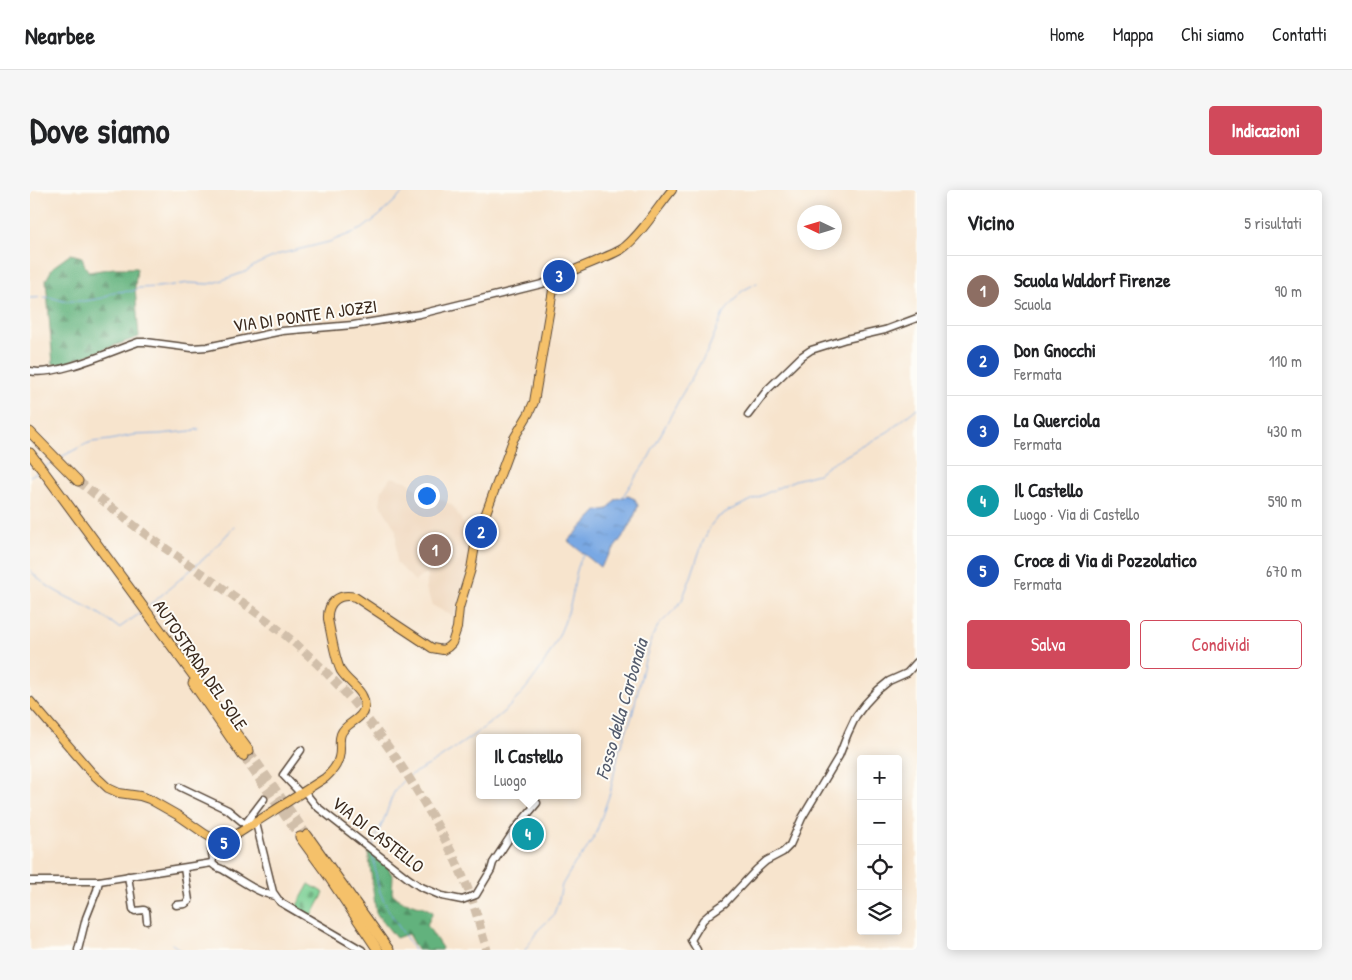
<!DOCTYPE html>
<html lang="it">
<head>
<meta charset="utf-8">
<style>
	body { margin:0; font-family:"Patrick Hand",sans-serif; background:#f6f6f6; color:#202124 }
	.controls { position:absolute; right:15px; bottom:15px; display:grid; overflow:hidden; border-radius:5px; box-shadow:0 2px 12px #0003 }
	.controls button { width:45px; height:45px; display:grid; place-items:center; padding:0; border:0; border-bottom:1px solid #e0e0e0; background:#fff; color:#202124; font:25px sans-serif }
	.compass { position:absolute; left:767px; top:15px; width:45px; height:45px; border-radius:50%; background:#fff; box-shadow:0 2px 12px #0003; rotate:274deg }
	.you { position:absolute; left:396px; top:305px; width:18px; height:18px; margin:-12px; border:4px solid #fff; border-radius:50%; background:#1a73e8; box-shadow:0 0 0 8px #1a73e833 }
	.badge { display:grid; place-items:center; width:32px; height:32px; border-radius:50%; background:#d1495b; color:#fff; font-size:16px; font-weight:700 }
	.pin { position:absolute; translate:-50% -50%; border:2px solid #fff; box-shadow:0 1px 5px #0006 }
	.popup { position:absolute; left:446px; top:544px; width:105px; height:65px; box-sizing:border-box; display:grid; place-content:center; border-radius:5px; background:#fff; filter:drop-shadow(0 1px 4px #0005); font-size:16px; white-space:nowrap; color:#757577 }
	.popup b { font-size:19px; color:#202124 }
	.popup::after { content:''; position:absolute; left:50%; top:100%; margin-left:-10px; border:10px solid transparent; border-top-color:#fff }
	.list { margin:0; padding:0; list-style:none }
	h2 { display:flex; justify-content:space-between; align-items:center; height:65px; margin:0; padding:0 20px; font-size:21px }
	h2 small { font-size:16px; font-weight:400; color:#757577 }
	.list li { display:grid; grid-template-columns:32px 1fr auto; gap:15px; align-items:center; box-sizing:border-box; height:70px; padding:0 20px; border-top:1px solid #e0e0e0 }
	.list b { display:block; font-size:19px; white-space:nowrap }
	.list p { margin:0; font-size:16px; white-space:nowrap; color:#757577 }
	.list em { font-size:16px; font-style:normal; color:#757577 }
	.actions { display:flex; gap:10px; padding:15px 20px }
	.actions a { flex:1; padding:11px 0; border:1px solid #d1495b; border-radius:5px; text-align:center; font-size:18px; color:#d1495b }
	.actions .main { background:#d1495b; color:#fff }
	.icon { flex:none; width:28px; height:28px; fill:none; stroke:currentColor; stroke-width:2; stroke-linecap:round; stroke-linejoin:round }
	.map { position:relative; flex:none; width:887px; height:760px; overflow:hidden; border-radius:5px }
	header { display:flex; align-items:center; gap:30px; box-sizing:border-box; height:70px; padding:0 25px; background:#fff; border-bottom:1px solid #e0e0e0 }
	header strong { font-size:24px }
	nav { display:flex; gap:28px; margin-inline-start:auto; font-size:18px }
	.intro { display:flex; align-items:center; justify-content:space-between; box-sizing:border-box; height:120px; padding:0 30px }
	h1 { margin:0; font-size:35px }
	.button { padding:12px 22px; border-radius:5px; background:#d1495b; color:#fff; font-size:18px; font-weight:700 }
	main { display:flex; gap:30px; padding:0 30px }
	aside { flex:1; background:#fff; border-radius:5px; box-shadow:0 2px 12px #0003 }
	.map>svg:first-child { display:block }
</style>
</head>
<body>
<header>
<strong>Nearbee</strong>
<nav><a>Home</a><a>Mappa</a><a>Chi siamo</a><a>Contatti</a></nav>
</header>
<div class="intro"><h1>Dove siamo</h1><a class="button">Indicazioni</a></div>
<main>
<div class="map">
<svg width="887" height="760" viewBox="0 0 887 760">
	<defs>
		<pattern id="forest-firs" width="22" height="20" patternUnits="userSpaceOnUse" patternTransform="scale(1.25)"><rect width="22" height="20" fill="#62b27d"/><path d="M5 1l3.5 6h-7zM16 11l3.5 6h-7z" fill="#529166"/></pattern>
		<pattern id="cemetery-stones" width="16" height="16" patternUnits="userSpaceOnUse" patternTransform="scale(1.25)"><rect width="16" height="16" fill="#79cf93"/><path d="M2 7V4a2 2 0 0 1 4 0v3zM10 15v-3a2 2 0 0 1 4 0v3z" fill="#64a877"/></pattern>
		<pattern id="water-ripples" width="26" height="14" patternUnits="userSpaceOnUse" patternTransform="scale(1.25)"><rect width="26" height="14" fill="#79a8e3"/><path d="M2 4q2-2 4 0t4 0M15 11q2-2 4 0t4 0" fill="none" stroke="#6489b7"/></pattern>
	</defs>
	<rect width="100%" height="100%" fill="#fdfcf7"/>
	<filter id="ink" filterUnits="userSpaceOnUse"><feTurbulence type="fractalNoise" baseFrequency=".02" numOctaves="2"/><feDisplacementMap in="SourceGraphic" scale="10" xChannelSelector="R" yChannelSelector="G"/><feConvolveMatrix kernelMatrix="1 2 1 2 8 2 1 2 1" color-interpolation-filters="sRGB"/></filter>
	<filter id="wash" filterUnits="userSpaceOnUse"><feTurbulence type="fractalNoise" baseFrequency=".0096" numOctaves="4" result="noise"/><feDisplacementMap in="SourceGraphic" scale="20" xChannelSelector="R" yChannelSelector="G"/><feGaussianBlur stdDeviation="1.12" result="paint"/><feColorMatrix in="noise" values="0 0 0 0 0 0 0 0 0 0 0 0 0 0 0 0 0 1.4 0 .05"/><feComposite in="paint" operator="in"/></filter>
	<g filter="url(#wash)">
		<rect width="100%" height="100%" fill="#f7e4cd"/>
		<polygon fill="#efd6bb" points="361,287 376,291 386,299 400,303 423,316 444,351 442,370 424,427 402,415 396,398 398,385 396,383 385,391 366,372 366,340 350,314 352,300"/>
		<g fill="url(#forest-firs)" stroke="#4e6e4e">
			<polygon points="41,64 52,67 55,76 59,82 84,78 107,78 105,97 109,147 33,174 23,174 16,90 23,77"/>
			<polygon points="338,660 358,677 363,687 362,703 371,711 394,717 403,722 397,735 412,758 411,760 387,760 378,744 366,748 346,723"/>
		</g>
		<polygon fill="url(#cemetery-stones)" stroke="#5a7c58" points="279,694 294,703 281,728 265,719"/>
		<path fill="url(#water-ripples)" stroke="#5a6980" d="M598,306L605,309L608,316C601,339 584,358 570,377L538,351L567,321L578,319L586,309Z"/>
		<g fill="none" stroke-linecap="round" stroke-linejoin="round">
			<g stroke="#79a8e3" stroke-width="1">
				<polyline points="0,108 20,107 33,111 55,111 73,108 83,102 103,101 109,98 128,97 159,93 178,94 184,93 215,82 227,74 250,64 299,52 332,39 349,26 375,1"/>
				<polyline points="29,268 56,254 62,252 80,250 103,245 130,244 161,241 169,239"/>
				<polyline points="15,277 24,271"/>
				<polyline points="0,286 10,281"/>
				<polyline points="591,309 619,267 651,206 677,162 693,124 712,101 727,93"/>
				<path d="M0,380C16,400 41,408 63,420C72,425 81,432 89,438L112,422"/>
				<polyline points="119,416 179,364 204,337"/>
				<path d="M343,657C344,647 351,639 354,629C359,618 361,604 369,595C378,584 393,579 404,572C428,556 457,537 478,518C506,490 527,457 539,419C545,401 543,381 554,364"/>
				<path d="M343,664C345,676 346,690 350,702C358,724 373,741 384,760"/>
				<polyline points="142,754 151,760"/>
				<polyline points="495,760 508,740 523,726 528,713 532,695 545,673 556,660 566,643 580,603 589,560 602,526 614,474 622,447 628,436 646,418 652,410 661,387 672,354 681,335 687,328 698,321 765,290 788,284 798,276 859,241 887,218"/>
			</g>
		</g>
	</g>
	<g filter="url(#ink)">
		<g fill="none" stroke-linecap="round" stroke-linejoin="round">
			<g stroke="#d1bfaa" stroke-width="9" stroke-dasharray="9 4.5" stroke-linecap="butt">
				<path d="M48,291C69,307 89,324 110,340C160,377 212,409 260,449C318,498 361,555 399,621C416,650 432,681 443,713C448,728 452,744 457,760"/>
				<polyline points="219,561 277,645"/>
				<polyline points="213,566 270,647"/>
			</g>
			<defs>
				<g id="minor">
					<path d="M0,181C25,187 82,161 108,152H116L162,158L177,157L252,141L323,135L390,124L512,94L522,90L526,91"/>
					<polyline points="718,225 737,200 772,166 781,160 816,149 855,140 887,128"/>
					<polyline points="150,597 198,620 215,634"/>
					<polyline points="274,601 286,616 379,689 389,696 412,706 432,710 446,705 461,680 463,673 486,638 507,613"/>
					<polyline points="270,603 253,585 271,560"/>
					<polyline points="226,633 243,702 250,712 332,760"/>
					<polyline points="216,638 215,634 234,609"/>
					<path d="M182,673C186,679 190,677 195,681C211,690 227,703 245,706"/>
					<polyline points="182,673 183,669 181,658 185,650"/>
					<polyline points="98,686 103,719 105,721 114,720 116,721 117,731"/>
					<polyline points="0,691 69,691 182,673"/>
					<polyline points="146,715 155,714 159,711 154,678"/>
					<polyline points="48,760 56,728 67,700 69,691"/>
					<polyline points="667,760 661,750 673,730 682,722 695,713 726,680 736,671 753,662 760,655 772,628 809,566 818,543 826,526 835,514 848,500 859,491 877,483 887,472"/>
				</g>
				<path id="major" d="M0,511L62,583L78,598L89,603L110,606L119,609L149,626L175,644L185,650L194,651L201,648L295,588C304,580 310,572 310,559C310,554 309,549 311,544C316,532 331,531 334,519C338,502 319,494 311,481C305,470 301,443 298,429C297,412 309,403 325,407L402,458L413,460L418,457L422,453L427,438L429,418L441,379L446,350L483,250L499,223L504,212L522,106C523,101 523,95 526,91C532,82 578,68 592,59C609,47 628,17 642,0"/>
				<g id="highway">
					<polyline points="0,242 48,291"/>
					<polyline points="0,263 219,561"/>
					<polyline points="163,493 213,566"/>
					<polyline points="277,645 359,760"/>
					<polyline points="270,647 297,684 348,760"/>
				</g>
			</defs>
			<use href="#minor" stroke="#574638" stroke-width="9"/>
			<use href="#major" stroke="#574638" stroke-width="10"/>
			<use href="#highway" stroke="#574638" stroke-width="11"/>
			<use href="#minor" stroke="#fff" stroke-width="6"/>
			<use href="#major" stroke="#f5c16b" stroke-width="8"/>
			<use href="#highway" stroke="#f5c16b" stroke-width="9"/>
		</g>
	</g>
	<g text-anchor="middle" stroke-width="4" stroke-linejoin="round" paint-order="stroke">
		<g font-size="18" fill="#3b2a1e" stroke="#fdfcf7">
			<text transform="translate(275 126) rotate(-8)" y="6">VIA DI PONTE A JOZZI</text>
			<text transform="translate(170 475) rotate(56)" y="6">AUTOSTRADA DEL SOLE</text>
			<text transform="translate(348 645) rotate(38)" y="6">VIA DI CASTELLO</text>
		</g>
		<g font-size="19" font-style="italic" fill="#545c6d" stroke="#fdfcf7">
			<text transform="translate(591 519) rotate(-74)" y="7">Fosso della Carbonaia</text>
		</g>
	</g>
</svg>
<div class="controls">
<button>+</button>
<button>−</button>
<button><svg class="icon" aria-label="locate" viewBox="0 0 24 24"><circle cx="12" cy="12" r="6"/><path d="M12 2v4M12 18v4M2 12h4M18 12h4"/></svg></button>
<button><svg class="icon" aria-label="layers" viewBox="0 0 24 24"><path d="M12 4l9 5-9 5-9-5zM3 14l9 5 9-5"/></svg></button>
</div>
<svg class="compass" viewBox="-18 -18 36 36"><path d="M0-13l5 13h-10z" fill="#e53935"/><path d="M0 13l5-13h-10z" fill="#757577"/></svg>
<div class="you"></div>
<div class="pin badge" style="left:405px;top:360px;background:#8d6e63">1</div>
<div class="pin badge" style="left:451px;top:342px;background:#1a4fb4">2</div>
<div class="pin badge" style="left:529px;top:86px;background:#1a4fb4">3</div>
<div class="pin badge" style="left:498px;top:644px;background:#0f9aa8">4</div>
<div class="popup"><b>Il Castello</b>Luogo</div>
<div class="pin badge" style="left:194px;top:653px;background:#1a4fb4">5</div>
</div>
<aside>
<h2>Vicino<small>5 risultati</small></h2>
<ul class="list">
<li><span class="badge" style="background:#8d6e63">1</span><div><b>Scuola Waldorf Firenze</b><p>Scuola</p></div><em>90 m</em></li>
<li><span class="badge" style="background:#1a4fb4">2</span><div><b>Don Gnocchi</b><p>Fermata</p></div><em>110 m</em></li>
<li><span class="badge" style="background:#1a4fb4">3</span><div><b>La Querciola</b><p>Fermata</p></div><em>430 m</em></li>
<li><span class="badge" style="background:#0f9aa8">4</span><div><b>Il Castello</b><p>Luogo · Via di Castello</p></div><em>590 m</em></li>
<li><span class="badge" style="background:#1a4fb4">5</span><div><b>Croce di Via di Pozzolatico</b><p>Fermata</p></div><em>670 m</em></li>
</ul>
<div class="actions"><a class="main">Salva</a><a>Condividi</a></div>
</aside>
</main>
</body>
</html>
